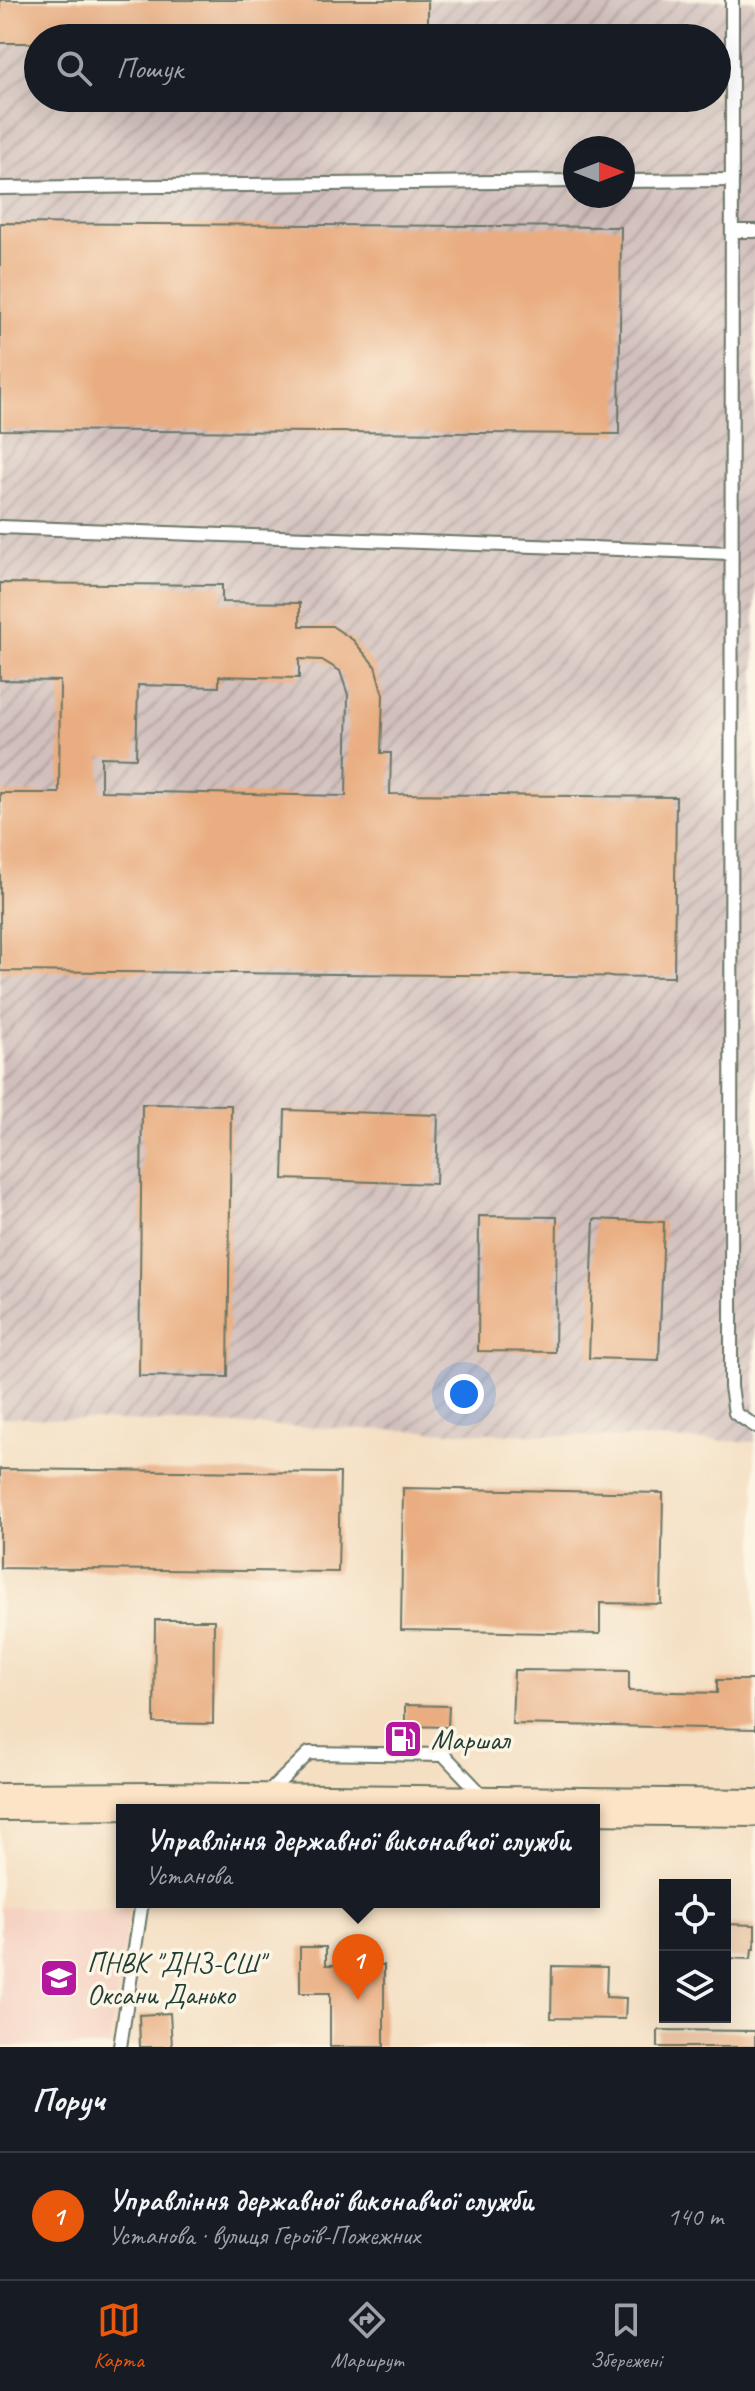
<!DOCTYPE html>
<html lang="uk">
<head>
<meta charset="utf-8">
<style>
	body { margin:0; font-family:Caveat,sans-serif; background:#20242c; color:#f1f3f6 }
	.controls { position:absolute; right:24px; bottom:24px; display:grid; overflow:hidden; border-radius:0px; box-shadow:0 8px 32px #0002 }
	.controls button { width:72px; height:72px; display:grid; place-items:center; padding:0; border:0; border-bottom:2px solid #363941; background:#171b24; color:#f1f3f6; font:40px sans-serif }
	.compass { position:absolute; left:563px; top:136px; width:72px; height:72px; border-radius:50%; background:#171b24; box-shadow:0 8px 32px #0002; rotate:90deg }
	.you { position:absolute; left:464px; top:1394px; width:28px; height:28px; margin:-20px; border:6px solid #fff; border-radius:50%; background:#1a73e8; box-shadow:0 0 0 12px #1a73e833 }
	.badge { display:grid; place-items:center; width:52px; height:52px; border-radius:50%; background:#ea580c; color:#fff; font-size:26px; font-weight:700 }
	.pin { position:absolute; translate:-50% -66px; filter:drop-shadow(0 2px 4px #0008) }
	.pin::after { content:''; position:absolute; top:42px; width:28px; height:24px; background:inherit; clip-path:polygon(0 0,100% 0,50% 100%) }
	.popup { position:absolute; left:116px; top:1804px; width:484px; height:104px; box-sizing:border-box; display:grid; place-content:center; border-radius:0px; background:#171b24; filter:drop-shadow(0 2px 6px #0005); font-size:26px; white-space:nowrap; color:#9ea1a6 }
	.popup b { font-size:30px; color:#f1f3f6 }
	.popup::after { content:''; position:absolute; left:50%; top:100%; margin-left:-16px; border:16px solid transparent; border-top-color:#171b24 }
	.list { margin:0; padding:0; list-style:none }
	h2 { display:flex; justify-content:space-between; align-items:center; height:104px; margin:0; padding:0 32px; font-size:34px }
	h2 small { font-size:26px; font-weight:400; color:#9ea1a6 }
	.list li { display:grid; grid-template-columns:52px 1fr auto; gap:24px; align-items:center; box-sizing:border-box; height:128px; padding:0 32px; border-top:2px solid #363941 }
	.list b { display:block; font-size:30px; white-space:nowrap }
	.list p { margin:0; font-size:26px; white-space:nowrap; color:#9ea1a6 }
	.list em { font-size:26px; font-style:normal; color:#9ea1a6 }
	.icon { flex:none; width:44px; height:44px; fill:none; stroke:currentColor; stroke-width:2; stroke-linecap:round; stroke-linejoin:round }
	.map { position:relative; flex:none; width:755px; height:2047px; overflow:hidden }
	.search { position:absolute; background:#171b24; box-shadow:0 8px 32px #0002; left:24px; right:24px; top:24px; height:88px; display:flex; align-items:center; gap:20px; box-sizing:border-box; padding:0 28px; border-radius:44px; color:#9ea1a6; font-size:30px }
	.sheet { height:232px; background:#171b24 }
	nav { display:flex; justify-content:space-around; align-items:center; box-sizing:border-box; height:112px; border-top:2px solid #363941; background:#171b24; font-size:22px; color:#9ea1a6 }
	nav a { display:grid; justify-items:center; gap:4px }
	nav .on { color:#ea580c }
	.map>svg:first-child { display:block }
</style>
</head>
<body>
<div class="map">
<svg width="755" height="2047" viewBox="0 0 755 2047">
	<defs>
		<pattern id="industrial-furrows" width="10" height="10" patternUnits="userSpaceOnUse" patternTransform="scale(2)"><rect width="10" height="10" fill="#d1bfbd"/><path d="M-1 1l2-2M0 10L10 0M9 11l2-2" fill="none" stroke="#a99c9a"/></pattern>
	</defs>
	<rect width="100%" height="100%" fill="#fcf5e5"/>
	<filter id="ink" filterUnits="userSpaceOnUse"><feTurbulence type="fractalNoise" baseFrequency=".0125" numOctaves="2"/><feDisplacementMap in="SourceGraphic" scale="16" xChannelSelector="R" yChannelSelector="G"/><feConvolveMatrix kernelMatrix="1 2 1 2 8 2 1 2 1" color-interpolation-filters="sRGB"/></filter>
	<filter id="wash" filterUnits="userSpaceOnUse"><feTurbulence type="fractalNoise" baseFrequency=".006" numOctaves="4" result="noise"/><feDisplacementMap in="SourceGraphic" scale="32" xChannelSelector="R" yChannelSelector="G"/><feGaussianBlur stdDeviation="1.8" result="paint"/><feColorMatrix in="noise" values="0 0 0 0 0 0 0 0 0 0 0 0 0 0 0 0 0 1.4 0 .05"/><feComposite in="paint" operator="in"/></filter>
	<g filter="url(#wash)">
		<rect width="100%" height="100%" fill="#f4dfc3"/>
		<polygon fill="#f5d2c3" points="0,1907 129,1909 109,2047 0,2047"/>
		<path fill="url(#industrial-furrows)" fill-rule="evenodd" d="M0,0H755V1442L0,1417ZM38,38H717V98H38ZM575,148H623V196H575Z"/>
		<g id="blocks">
			<g fill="#e9ad81" fill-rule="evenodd">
				<polygon points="0,0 428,0 428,38 38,38 38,43 0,43"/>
				<polygon points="0,223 621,227 619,434 0,430"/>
				<path d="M0,583L222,585V602L300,603V626H332L353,640L375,666L383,695L381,753H391L390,794L676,797L674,977L0,971V793H59L60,681L0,680ZM299,659L322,660L340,671L348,695L346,796L101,791V757L136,758L138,685L219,687V676L299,678Z"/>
				<polygon points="142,1104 231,1105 228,1377 139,1376"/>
				<polygon points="285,1110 438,1115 436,1184 283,1179"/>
				<polygon points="479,1216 557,1217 555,1352 478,1351"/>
				<polygon points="594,1219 664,1222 659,1360 589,1358"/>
				<polygon points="0,1469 340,1473 338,1572 0,1568"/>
				<polygon points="403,1488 663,1493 661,1604 600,1603 600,1634 401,1630"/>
				<polygon points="155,1620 214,1620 213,1724 154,1723"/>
				<polygon points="514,1670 629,1671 629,1691 717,1693 717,1680 755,1680 755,1729 512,1724"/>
				<polygon points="405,1705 449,1706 448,1727 405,1726"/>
				<polygon points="725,1924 755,1925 755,1949 752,1949 751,1959 725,1958"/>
				<polygon points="300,1947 326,1947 326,1965 384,1965 384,2047 330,2047 330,1993 300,1993"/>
				<polygon points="552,1966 607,1967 606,1997 626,1998 625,2019 551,2018"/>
				<polygon points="170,2013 172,2047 140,2047 139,2015"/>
				<polygon points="658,2030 755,2031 755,2047 658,2047"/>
			</g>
		</g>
	</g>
	<g filter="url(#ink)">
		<use href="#blocks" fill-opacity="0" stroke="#6a7666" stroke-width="2"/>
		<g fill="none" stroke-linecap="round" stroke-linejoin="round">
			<defs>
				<g id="lane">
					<polyline points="732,0 731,1387 735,1413 755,1426"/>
					<polyline points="623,181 732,180"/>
					<polyline points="0,188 575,181"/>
					<polyline points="732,231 755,231"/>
					<polyline points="0,527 731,553"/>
					<polyline points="267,1794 309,1753 444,1755 485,1798"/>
					<polyline points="120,2047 142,1902"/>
				</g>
				<polyline id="secondary" points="0,1802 157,1801 755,1808"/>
			</defs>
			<use href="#lane" stroke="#6a7666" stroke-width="16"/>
			<use href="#secondary" stroke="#6a7666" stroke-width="40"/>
			<use href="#lane" stroke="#fff" stroke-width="12"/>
			<use href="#secondary" stroke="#fee4c6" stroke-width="36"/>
		</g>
	</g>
	<defs>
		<symbol id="fuel-square" viewBox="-11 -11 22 22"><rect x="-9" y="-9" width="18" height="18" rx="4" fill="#b5179e" stroke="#fcf5e5"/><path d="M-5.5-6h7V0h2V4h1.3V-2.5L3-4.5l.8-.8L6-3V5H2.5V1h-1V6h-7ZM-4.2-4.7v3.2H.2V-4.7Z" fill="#fff"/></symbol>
		<symbol id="school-square" viewBox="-11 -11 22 22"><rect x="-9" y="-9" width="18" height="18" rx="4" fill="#b5179e" stroke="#fcf5e5"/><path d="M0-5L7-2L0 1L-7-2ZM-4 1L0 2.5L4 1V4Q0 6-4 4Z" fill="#fff"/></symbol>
	</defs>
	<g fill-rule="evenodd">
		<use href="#fuel-square" x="381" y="1717" width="44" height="44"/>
		<use href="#school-square" x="37" y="1956" width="44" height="44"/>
	</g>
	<g text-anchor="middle" stroke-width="7" stroke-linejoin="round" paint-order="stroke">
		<g font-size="28" fill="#1f3d34" stroke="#fcf5e5" text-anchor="start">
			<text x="431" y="1749">Маршал</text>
			<text x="87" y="1972">ПНВК "ДНЗ-СШ"<tspan x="87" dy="32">Оксани Данько</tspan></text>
		</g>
	</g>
</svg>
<div class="controls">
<button><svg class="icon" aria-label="locate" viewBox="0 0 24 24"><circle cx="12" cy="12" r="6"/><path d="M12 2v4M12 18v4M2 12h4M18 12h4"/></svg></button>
<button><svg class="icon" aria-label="layers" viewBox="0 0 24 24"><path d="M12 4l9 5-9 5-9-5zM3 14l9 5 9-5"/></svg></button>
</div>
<svg class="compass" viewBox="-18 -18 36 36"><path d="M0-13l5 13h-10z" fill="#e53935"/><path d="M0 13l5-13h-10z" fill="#9ea1a6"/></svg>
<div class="you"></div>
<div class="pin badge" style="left:358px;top:2000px">1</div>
<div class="popup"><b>Управління державної виконавчої служби</b>Установа</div>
<div class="search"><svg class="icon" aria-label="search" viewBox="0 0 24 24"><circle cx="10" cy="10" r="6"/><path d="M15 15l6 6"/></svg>Пошук</div>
</div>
<section class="sheet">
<h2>Поруч<small></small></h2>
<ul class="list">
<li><span class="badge">1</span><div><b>Управління державної виконавчої служби</b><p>Установа · вулиця Героїв-Пожежних</p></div><em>140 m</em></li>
</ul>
</section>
<nav>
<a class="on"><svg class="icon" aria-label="map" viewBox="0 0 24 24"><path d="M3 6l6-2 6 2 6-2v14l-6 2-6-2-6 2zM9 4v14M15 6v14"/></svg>Карта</a>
<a><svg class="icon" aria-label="directions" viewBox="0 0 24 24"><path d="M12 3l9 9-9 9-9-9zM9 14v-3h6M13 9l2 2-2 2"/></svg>Маршрут</a>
<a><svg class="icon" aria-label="saved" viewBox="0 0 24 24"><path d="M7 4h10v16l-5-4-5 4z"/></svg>Збережені</a>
</nav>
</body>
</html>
